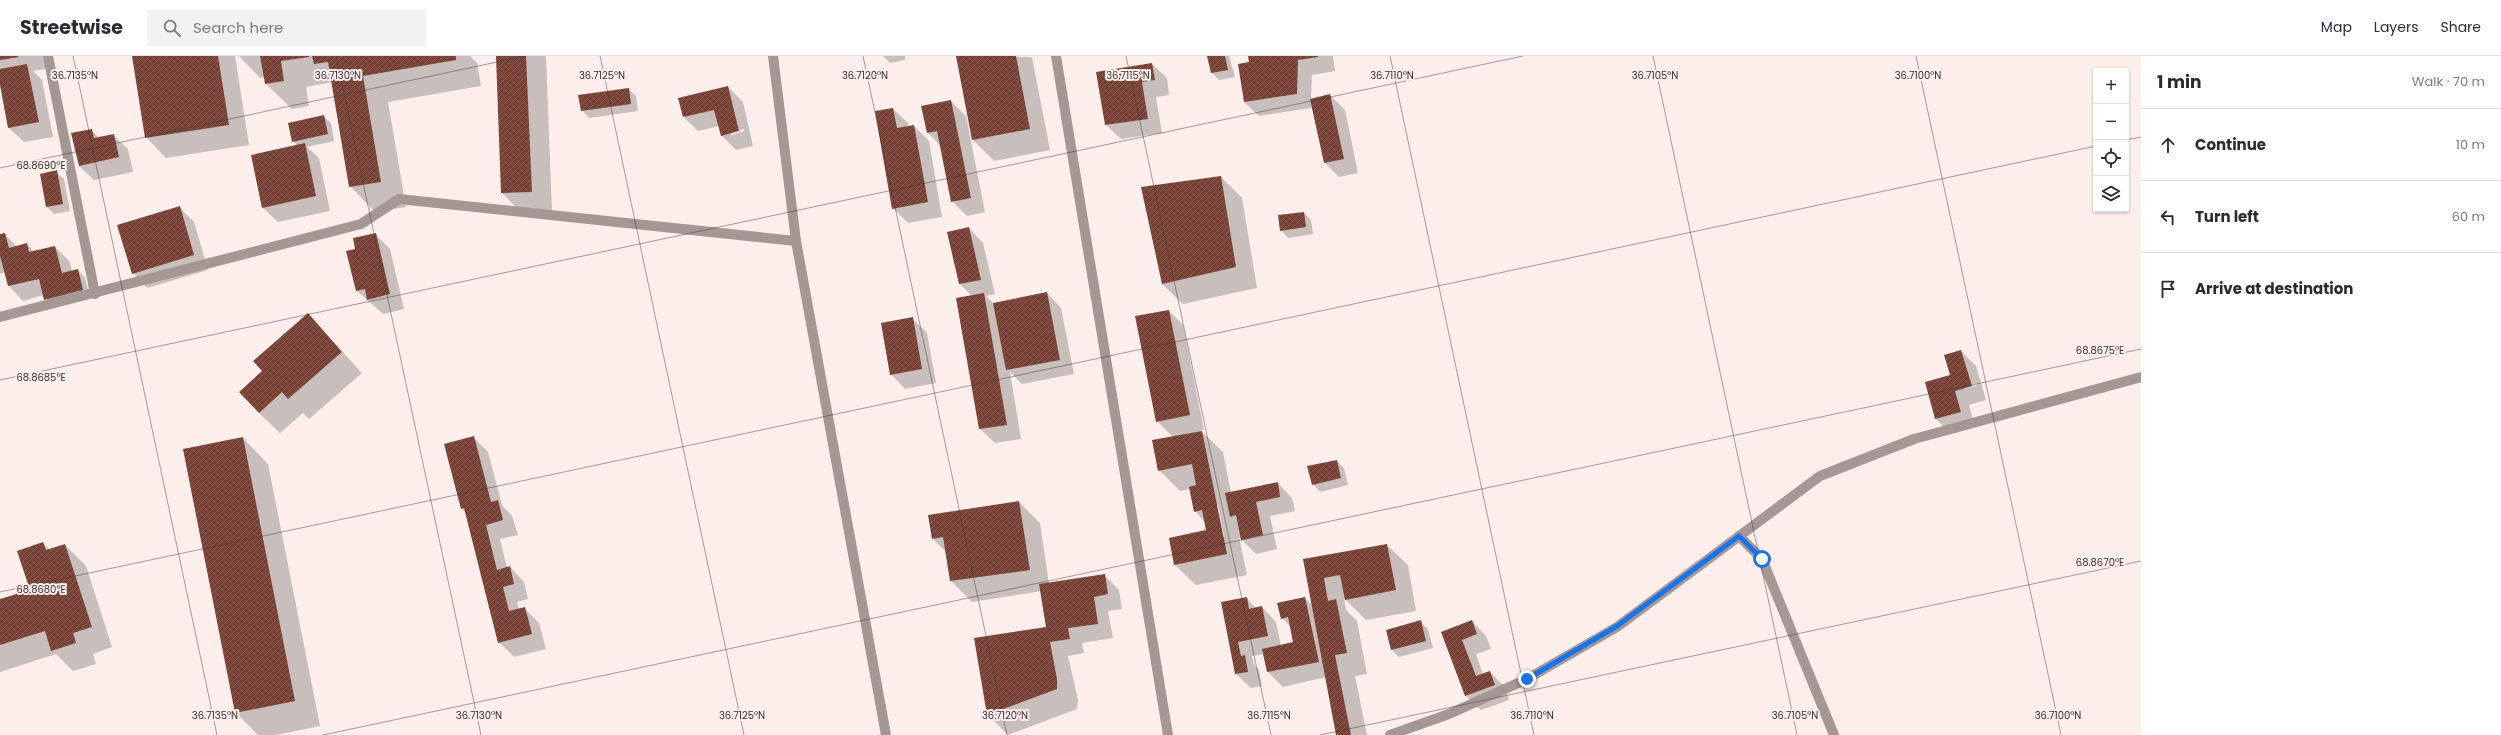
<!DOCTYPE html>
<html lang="en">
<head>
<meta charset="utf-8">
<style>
	body { margin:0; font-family:Poppins,sans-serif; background:#f2f2f3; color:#2b2b33 }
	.controls { position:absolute; right:12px; top:12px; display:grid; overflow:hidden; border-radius:0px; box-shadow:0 1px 3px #0004 }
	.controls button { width:36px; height:36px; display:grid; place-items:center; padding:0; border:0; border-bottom:1px solid #e1e1e2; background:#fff; color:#2b2b33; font:20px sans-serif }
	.stop { position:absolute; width:12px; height:12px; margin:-9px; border:3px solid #1a73e8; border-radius:50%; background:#fff }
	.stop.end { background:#1a73e8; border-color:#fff; box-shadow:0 1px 4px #0008 }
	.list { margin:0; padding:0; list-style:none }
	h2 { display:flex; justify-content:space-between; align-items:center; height:52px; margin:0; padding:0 16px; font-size:17px }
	h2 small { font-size:13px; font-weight:400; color:#7c7c81 }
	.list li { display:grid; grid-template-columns:26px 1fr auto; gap:12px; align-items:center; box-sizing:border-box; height:72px; padding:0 16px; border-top:1px solid #e1e1e2 }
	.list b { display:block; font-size:15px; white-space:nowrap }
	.list em { font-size:13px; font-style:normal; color:#7c7c81 }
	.icon { flex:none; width:22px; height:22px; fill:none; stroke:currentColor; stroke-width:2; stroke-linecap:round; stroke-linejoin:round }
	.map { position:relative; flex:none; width:2141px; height:679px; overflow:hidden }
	header { display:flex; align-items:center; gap:24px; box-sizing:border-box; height:56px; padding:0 20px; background:#fff; border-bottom:1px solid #e1e1e2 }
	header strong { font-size:19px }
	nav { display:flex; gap:22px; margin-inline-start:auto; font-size:14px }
	.search { width:280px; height:36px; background:#f2f2f3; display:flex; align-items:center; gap:10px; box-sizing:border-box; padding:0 14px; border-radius:0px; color:#7c7c81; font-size:15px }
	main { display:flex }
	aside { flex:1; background:#fff }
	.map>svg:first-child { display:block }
</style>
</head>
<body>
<header>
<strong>Streetwise</strong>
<div class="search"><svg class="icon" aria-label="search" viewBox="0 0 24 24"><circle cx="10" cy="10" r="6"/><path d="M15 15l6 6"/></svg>Search here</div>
<nav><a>Map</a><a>Layers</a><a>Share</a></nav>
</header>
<main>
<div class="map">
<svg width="2141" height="679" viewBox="0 0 2141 679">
	<defs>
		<pattern id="building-hatch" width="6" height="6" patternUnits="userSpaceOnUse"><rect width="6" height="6" fill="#784237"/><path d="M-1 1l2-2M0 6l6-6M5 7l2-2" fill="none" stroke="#875b52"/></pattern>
	</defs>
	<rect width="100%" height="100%" fill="#fbeeeb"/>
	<g fill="#0003" fill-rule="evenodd">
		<polygon points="0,0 43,0 46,13 33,15 42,24 53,81 24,86 9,72 0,24"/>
		<polygon points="133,0 235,0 249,89 166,102 146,81"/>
		<polygon points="239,0 470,0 477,7 481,30 388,46 406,151 375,156 350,130 332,26 306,31 309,50 292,53 266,28 265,21 260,22"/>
		<polygon points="497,0 546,0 552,156 523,158 502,137"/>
		<polygon points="883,0 905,0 905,4 890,7"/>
		<polygon points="957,0 1032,1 1050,94 994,105 973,84"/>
		<polygon points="1208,0 1229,0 1235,21 1219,24 1212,17"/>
		<polygon points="1249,0 1333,0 1335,15 1312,19 1311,43 1330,39 1345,54 1358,117 1339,121 1325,107 1311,48 1311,52 1259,60 1244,46 1250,7"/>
		<polygon points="1152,8 1167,22 1169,39 1156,41 1162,77 1121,83 1106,69"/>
		<path d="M728,31L743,46L753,90L736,94L722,80L719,70L698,75L684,61ZM744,73V75L731,79V77Z"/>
		<polygon points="628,33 636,40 638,55 589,62 582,54"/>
		<polygon points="951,45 966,60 985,156 967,160 952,145 941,90 928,77"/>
		<polygon points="893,53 908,67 908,71 914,70 929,85 942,161 908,167 893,152"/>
		<polygon points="323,60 331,67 334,85 307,91 319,102 330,155 278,166 263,152 297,89 293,85"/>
		<polygon points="91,74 99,82 113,79 128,93 133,116 94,124 79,110"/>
		<polygon points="56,116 64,123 70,155 54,158 47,151"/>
		<polygon points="1221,121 1242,142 1257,232 1183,248 1162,228"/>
		<polygon points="179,151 194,166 208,214 147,232 133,217"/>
		<polygon points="1304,157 1311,164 1313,178 1288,182 1281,174"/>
		<polygon points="969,172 983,187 995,238 986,240 994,248 1047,237 1061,252 1074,318 1022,328 1010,316 1021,383 995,387 980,373 972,240 960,228 948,177"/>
		<polygon points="5,178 17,191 27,188 34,196 55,191 70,206 72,216 78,214 85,222 90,242 53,251 44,239 23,245 9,230 6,216 0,218 0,179"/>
		<polygon points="375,178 390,193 404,253 383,258 357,235 356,193"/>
		<path d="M1169,255L1183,269L1204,374H1200L1223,396L1231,437L1278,427L1292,442L1295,455L1270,460L1277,493L1256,498L1239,481L1247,519L1196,529L1175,509L1207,475L1205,466L1195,455L1190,433L1180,435L1159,414L1173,381L1157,365ZM1216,449H1218L1224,480H1222Z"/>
		<polygon points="308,258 362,317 309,363 303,357 280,377 259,357"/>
		<polygon points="912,262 927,277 936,327 905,333 891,318"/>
		<path d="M1961,295L1976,310L1986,344L1969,349L1975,371L1951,378L1936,363L1926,327L1952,320ZM1977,327V329L1964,333V331Z"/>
		<polygon points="473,381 488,396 502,449 512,460 518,479 500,483 507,512 510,511 524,526 528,543 517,546 519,554 524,552 539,567 546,593 514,601 499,586 466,457 462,453 445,389"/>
		<polygon points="243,382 268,408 320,670 276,679 258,679 236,657"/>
		<polygon points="1337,405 1344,412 1348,429 1320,436 1313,428"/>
		<polygon points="1019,446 1040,467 1049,528 1104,519 1119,534 1122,553 1108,555 1113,582 1082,587 1084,597 1068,600 1078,644 1077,653 1008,679 988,659 1049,574 1042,535 972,546 951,525 946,496 933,483"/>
		<polygon points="43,487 50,494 65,489 86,510 112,591 93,598 96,608 73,615 56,598 0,616 0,544 31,534"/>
		<polygon points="1387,489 1408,509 1416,555 1366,564 1344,542 1346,554 1357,565 1367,618 1355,620 1367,679 1337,679 1326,621 1283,631 1268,616 1264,598 1252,600 1254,609 1259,614 1262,630 1251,632 1236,618 1222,547 1246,542 1256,552 1262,551 1276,566 1281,590 1294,587 1291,571 1282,562 1305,542 1313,550 1304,504"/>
		<polygon points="1472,565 1486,580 1491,593 1476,598 1483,618 1490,616 1505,631 1509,644 1481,654 1466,640 1443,576"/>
		<polygon points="1420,566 1428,573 1433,592 1399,601 1392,594 1387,575"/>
	</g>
	<g fill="url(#building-hatch)">
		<polygon points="0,0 18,0 19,1 0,4"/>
		<polygon points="132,0 218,0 229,69 145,82"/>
		<polygon points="260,0 309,0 309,1 281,5 284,25 265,28"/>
		<polygon points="312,0 456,0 456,4 363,20 381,126 349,131 328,6 314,8"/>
		<polygon points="496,0 526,0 532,136 501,137"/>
		<polygon points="956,0 1016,0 1030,73 972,84"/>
		<polygon points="1207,0 1225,0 1228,14 1211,17"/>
		<polygon points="1248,0 1318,0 1318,1 1298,4 1297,38 1244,46 1238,8 1249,6"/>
		<polygon points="1152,7 1155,24 1142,26 1148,63 1105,69 1096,16"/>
		<polygon points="27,8 39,66 8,72 0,29 0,13"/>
		<polygon points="728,30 739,75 721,80 714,54 683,61 678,42"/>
		<polygon points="629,32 631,48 581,55 578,39"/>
		<polygon points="1330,38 1344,103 1324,107 1310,43"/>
		<polygon points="951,44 971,142 951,146 937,75 927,77 921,50"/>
		<polygon points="893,52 897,72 914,69 928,146 892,153 875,55"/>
		<polygon points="324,59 328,78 292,86 288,67"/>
		<polygon points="92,73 94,82 114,78 119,101 79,110 71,77"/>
		<polygon points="305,87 316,140 262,152 251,99"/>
		<polygon points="57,114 63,148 46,151 40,118"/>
		<polygon points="1221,120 1236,211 1162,228 1141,131"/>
		<polygon points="180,150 194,199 132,218 117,169"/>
		<polygon points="1304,156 1306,171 1280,175 1278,159"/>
		<polygon points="969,171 981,224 959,228 947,176"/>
		<polygon points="5,177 9,192 27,187 29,196 55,190 62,217 78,213 83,234 44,244 39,223 8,230 0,200 0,178"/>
		<polygon points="376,177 390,238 367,244 365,233 356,235 346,195 355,193 353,182"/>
		<polygon points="1047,236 1060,304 1006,314 993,247"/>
		<polygon points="984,237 1007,369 979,373 956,242"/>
		<polygon points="1169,254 1190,359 1156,366 1135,260"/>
		<polygon points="308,257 342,296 288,343 282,336 259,357 239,336 262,315 253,305"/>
		<polygon points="913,261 922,313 890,319 881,267"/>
		<polygon points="1961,294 1972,330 1955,335 1961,356 1935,363 1925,326 1950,319 1944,299"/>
		<polygon points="1202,375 1227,498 1174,509 1169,482 1206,474 1202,454 1194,456 1189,431 1196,429 1192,408 1158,415 1152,384"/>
		<polygon points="474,380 491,446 498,444 503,464 486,469 497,514 510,510 514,528 503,531 509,555 525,551 532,578 498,587 464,452 461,453 444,388"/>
		<polygon points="243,381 295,645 235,657 183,393"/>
		<polygon points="1337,404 1341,422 1312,429 1307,410"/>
		<polygon points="1278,426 1280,441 1256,446 1263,479 1241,484 1236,459 1230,461 1225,437"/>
		<polygon points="1019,445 1030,514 950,525 943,481 932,483 928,459"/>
		<polygon points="43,486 46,494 65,488 92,571 73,577 76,587 51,595 45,575 0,589 0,543 30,534 17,495"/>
		<polygon points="1387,488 1396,534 1345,544 1340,519 1324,522 1328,545 1336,543 1347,597 1335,599 1351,679 1336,679 1303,503"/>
		<polygon points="1105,518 1108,538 1094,541 1098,568 1068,572 1070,583 1050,586 1057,623 1057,633 987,659 974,582 1046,571 1039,528"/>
		<polygon points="1247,541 1249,553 1262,550 1268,580 1238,586 1241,600 1245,599 1248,616 1235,618 1221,546"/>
		<polygon points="1305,541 1319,606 1267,616 1262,593 1293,586 1288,561 1281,563 1277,547"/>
		<polygon points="1421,564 1426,585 1391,594 1386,574"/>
		<polygon points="1472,564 1477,578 1462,584 1476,620 1490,615 1495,629 1465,640 1441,576"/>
	</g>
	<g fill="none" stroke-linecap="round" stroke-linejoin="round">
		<g stroke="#a49794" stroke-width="10">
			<polyline points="48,0 95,238"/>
			<polyline points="773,0 796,185 886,679"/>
			<polyline points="1056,0 1168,679"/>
			<polyline points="0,261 361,168 399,143 796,185"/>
			<polyline points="1739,480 1762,503 1834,679"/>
			<polyline points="1390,679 1449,658 1527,623 1617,571 1820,420 1914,383 2141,321"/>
		</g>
	</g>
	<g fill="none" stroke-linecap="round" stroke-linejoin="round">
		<polyline stroke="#1a73e8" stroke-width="5" points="1527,623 1617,570 1739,480 1762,503"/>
	</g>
	<path fill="none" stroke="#3d312e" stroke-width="1" stroke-opacity="0.45" d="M73,0L217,679M336,0L481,679M600,0L744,679M863,0L1007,679M1126,0L1271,679M1390,0L1534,679M1653,0L1797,679M1916,0L2061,679M2126,84L2141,81M0,112L525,0M0,324L1523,0M0,536L2096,90M323,679L2141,293M1320,679L2141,505"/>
	<g font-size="10" text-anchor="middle" fill="#3d312e" stroke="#fbeeeb" stroke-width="4" stroke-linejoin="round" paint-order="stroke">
		<text x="75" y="23">36.7135°N</text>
		<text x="338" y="23">36.7130°N</text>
		<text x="602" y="23">36.7125°N</text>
		<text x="865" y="23">36.7120°N</text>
		<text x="1128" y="23">36.7115°N</text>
		<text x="1392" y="23">36.7110°N</text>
		<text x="1655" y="23">36.7105°N</text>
		<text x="1918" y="23">36.7100°N</text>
		<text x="41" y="113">68.8690°E</text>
		<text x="2100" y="298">68.8675°E</text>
		<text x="41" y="325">68.8685°E</text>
		<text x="2100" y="510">68.8670°E</text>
		<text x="41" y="537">68.8680°E</text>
		<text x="215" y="663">36.7135°N</text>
		<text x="479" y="663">36.7130°N</text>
		<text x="742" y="663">36.7125°N</text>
		<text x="1005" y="663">36.7120°N</text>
		<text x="1269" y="663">36.7115°N</text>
		<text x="1532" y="663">36.7110°N</text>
		<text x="1795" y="663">36.7105°N</text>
		<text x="2058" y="663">36.7100°N</text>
	</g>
</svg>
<div class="controls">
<button>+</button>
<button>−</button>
<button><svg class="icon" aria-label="locate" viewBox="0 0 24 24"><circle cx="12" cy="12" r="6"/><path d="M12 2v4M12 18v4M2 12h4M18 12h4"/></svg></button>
<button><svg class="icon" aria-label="layers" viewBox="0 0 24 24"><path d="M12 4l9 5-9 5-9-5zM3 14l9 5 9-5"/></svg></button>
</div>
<div class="stop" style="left:1762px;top:503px"></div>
<div class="stop end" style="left:1527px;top:623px"></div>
</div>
<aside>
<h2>1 min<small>Walk · 70 m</small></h2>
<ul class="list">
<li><svg class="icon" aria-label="ahead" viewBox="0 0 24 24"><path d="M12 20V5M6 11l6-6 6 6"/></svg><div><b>Continue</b></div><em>10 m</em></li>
<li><svg class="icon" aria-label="left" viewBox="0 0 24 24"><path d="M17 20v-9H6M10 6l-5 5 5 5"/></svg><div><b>Turn left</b></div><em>60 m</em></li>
<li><svg class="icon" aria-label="arrive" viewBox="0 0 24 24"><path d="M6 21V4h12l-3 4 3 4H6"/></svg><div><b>Arrive at destination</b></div></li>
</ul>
</aside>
</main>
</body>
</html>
